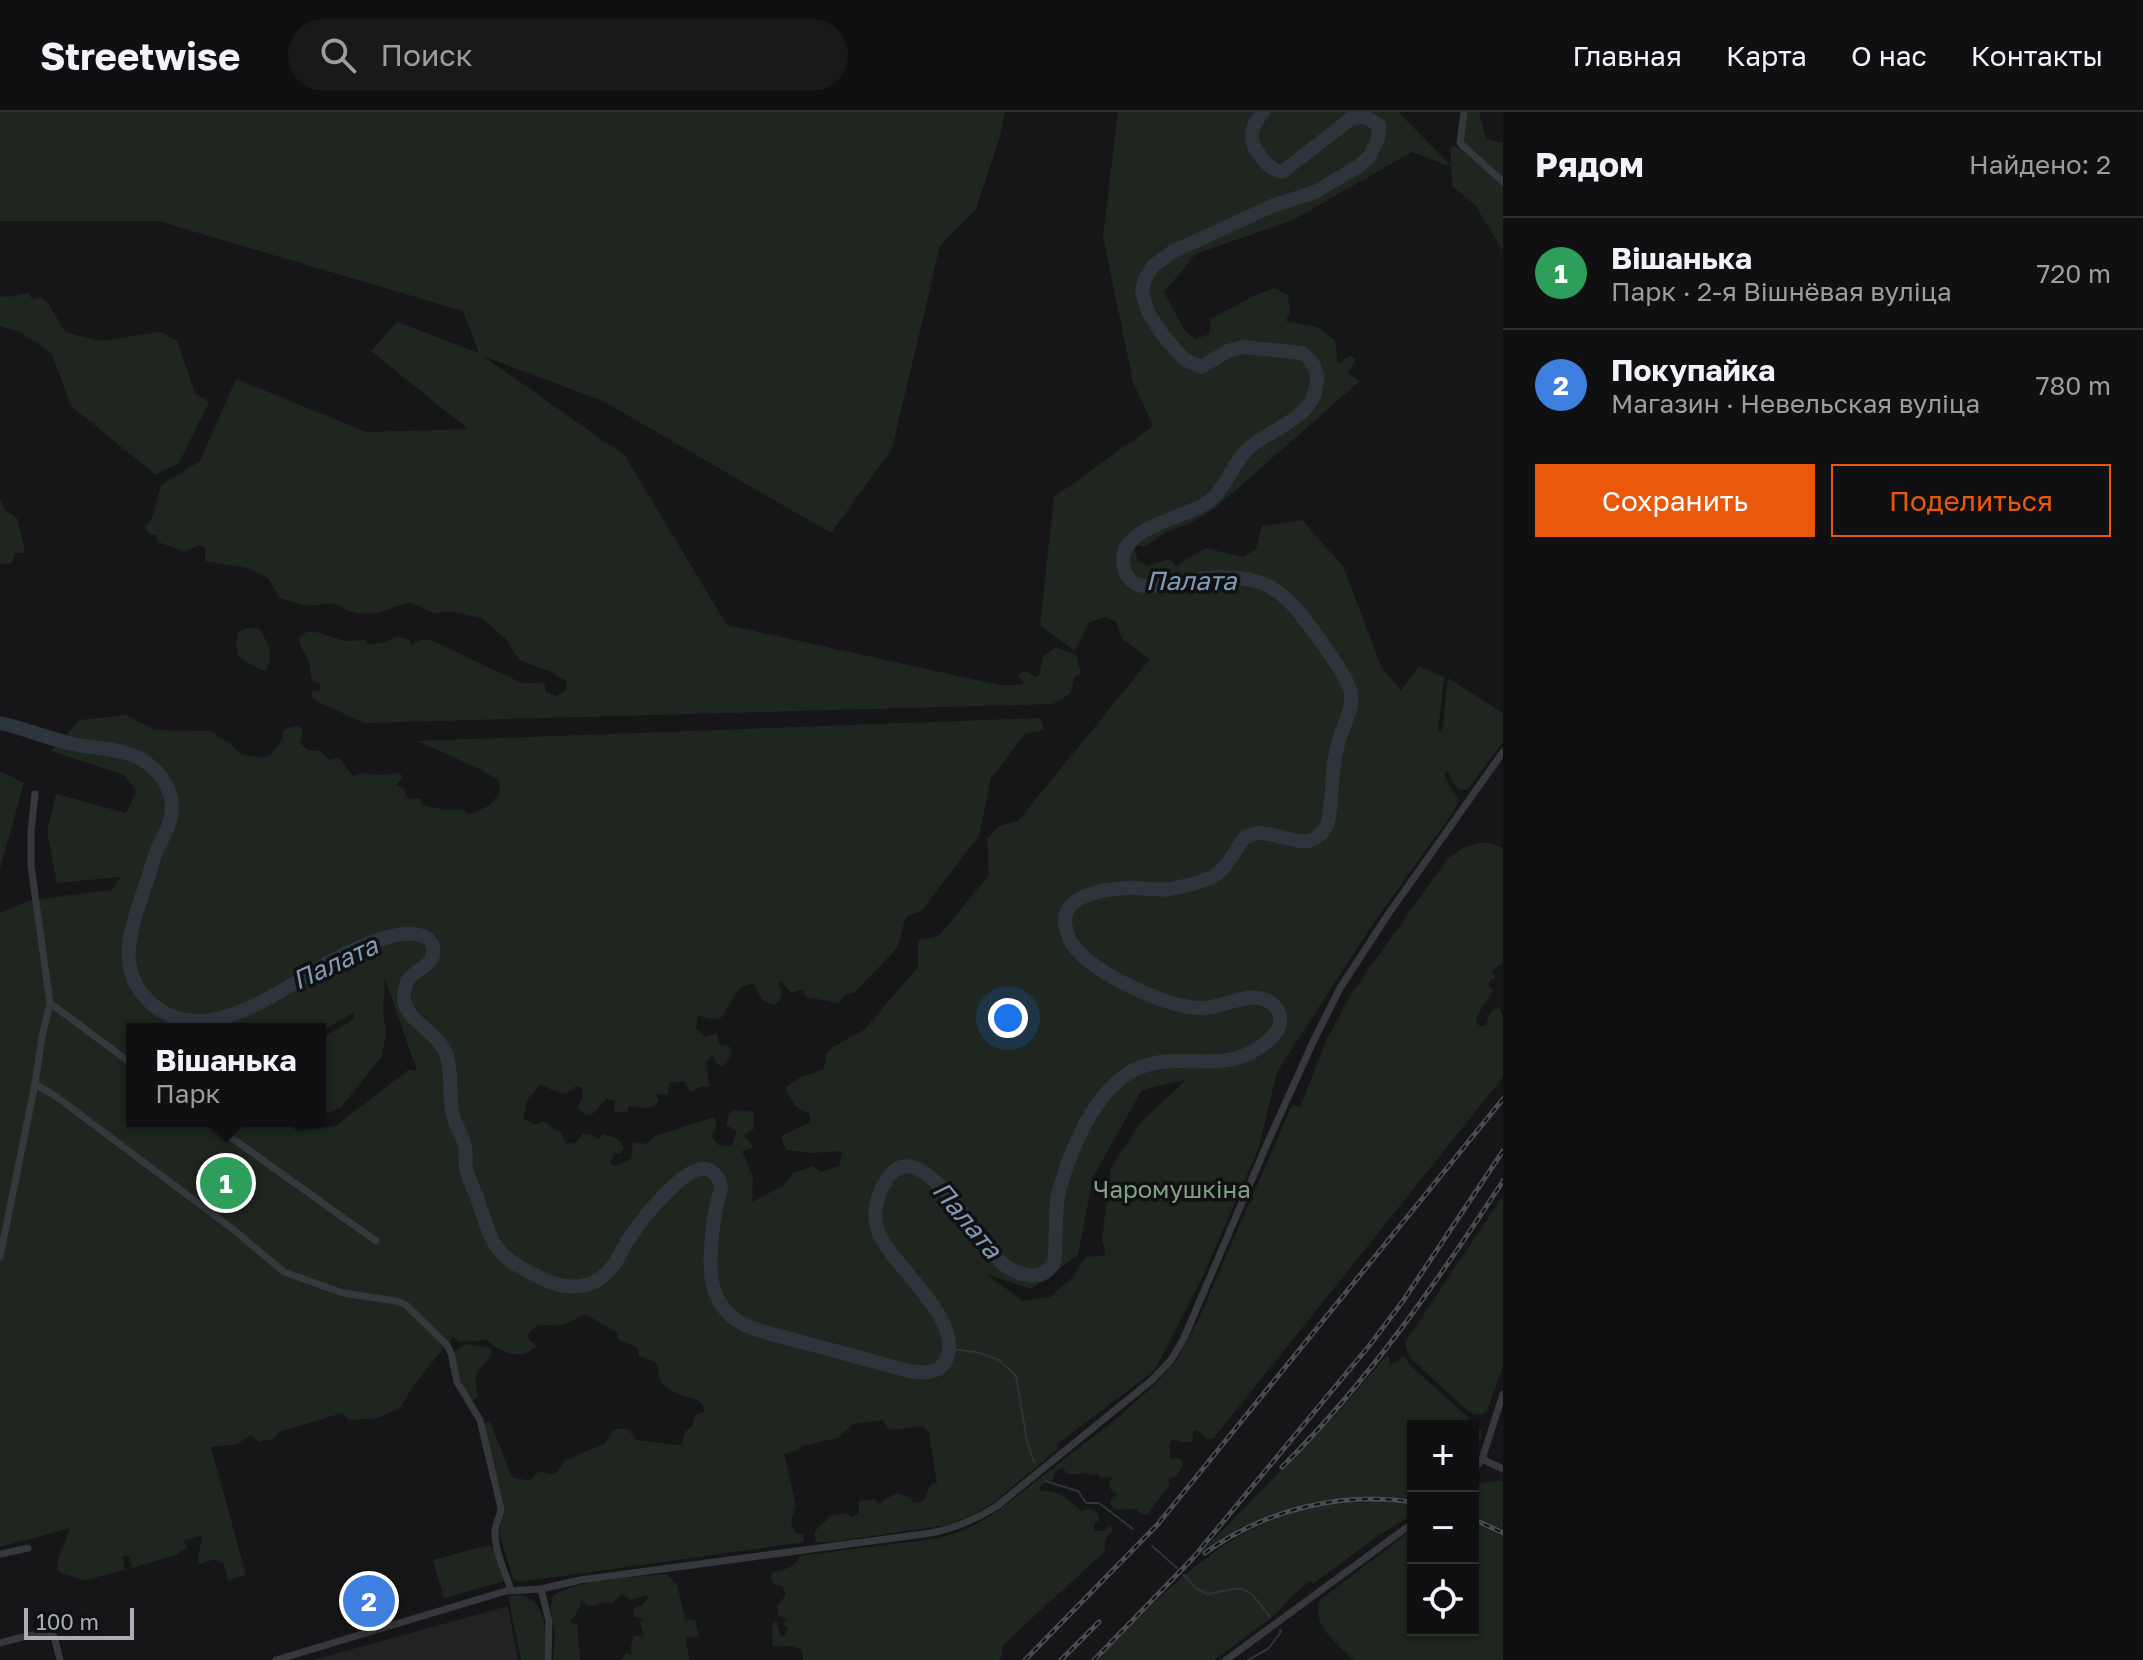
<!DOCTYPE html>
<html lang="ru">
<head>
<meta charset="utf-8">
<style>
	body { margin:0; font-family:"Golos Text",sans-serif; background:#19191b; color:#f1f3f6 }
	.controls { position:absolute; right:24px; bottom:24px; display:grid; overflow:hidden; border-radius:0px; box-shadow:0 2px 6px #0004 }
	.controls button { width:72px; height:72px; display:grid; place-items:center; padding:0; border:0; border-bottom:2px solid #303032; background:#101012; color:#f1f3f6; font:40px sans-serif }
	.scale { position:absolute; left:24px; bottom:20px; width:110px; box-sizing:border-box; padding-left:8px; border:4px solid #a8adb8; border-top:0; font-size:22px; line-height:28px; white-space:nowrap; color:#a8adb8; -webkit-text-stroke:6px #111113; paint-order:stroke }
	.you { position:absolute; left:1008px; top:906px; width:28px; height:28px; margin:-20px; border:6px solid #fff; border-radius:50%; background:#1a73e8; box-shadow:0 0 0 12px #1a73e833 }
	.badge { display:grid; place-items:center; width:52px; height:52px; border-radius:50%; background:#ea580c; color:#fff; font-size:26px; font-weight:700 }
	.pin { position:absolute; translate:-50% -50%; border:4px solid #fff; box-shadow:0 2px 8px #0006 }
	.popup { position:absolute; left:126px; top:911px; width:200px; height:104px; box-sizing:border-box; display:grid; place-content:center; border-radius:0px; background:#101012; filter:drop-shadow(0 2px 6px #0005); font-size:26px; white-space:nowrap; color:#9c9d9f }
	.popup b { font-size:30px; color:#f1f3f6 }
	.popup::after { content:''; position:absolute; left:50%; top:100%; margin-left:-16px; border:16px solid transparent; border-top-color:#101012 }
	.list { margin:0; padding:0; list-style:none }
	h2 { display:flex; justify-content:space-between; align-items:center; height:104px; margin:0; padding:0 32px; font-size:34px }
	h2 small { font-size:26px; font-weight:400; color:#9c9d9f }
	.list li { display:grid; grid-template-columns:52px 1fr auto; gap:24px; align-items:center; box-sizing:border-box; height:112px; padding:0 32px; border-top:2px solid #303032 }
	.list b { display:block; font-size:30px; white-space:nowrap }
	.list p { margin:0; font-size:26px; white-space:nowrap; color:#9c9d9f }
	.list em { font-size:26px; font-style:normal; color:#9c9d9f }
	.actions { display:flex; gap:16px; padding:24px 32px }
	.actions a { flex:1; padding:18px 0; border:2px solid #ea580c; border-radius:0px; text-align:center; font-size:28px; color:#ea580c }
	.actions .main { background:#ea580c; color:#fff }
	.icon { flex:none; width:44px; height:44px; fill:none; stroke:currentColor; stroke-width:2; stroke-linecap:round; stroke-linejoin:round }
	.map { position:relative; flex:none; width:1503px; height:1548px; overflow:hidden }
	header { display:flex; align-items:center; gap:48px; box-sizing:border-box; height:112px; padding:0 40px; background:#101012; border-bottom:2px solid #303032 }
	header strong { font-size:38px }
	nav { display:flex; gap:44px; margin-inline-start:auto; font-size:28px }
	.search { width:560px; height:72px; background:#19191b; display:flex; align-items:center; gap:20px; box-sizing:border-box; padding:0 28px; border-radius:44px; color:#9c9d9f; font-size:30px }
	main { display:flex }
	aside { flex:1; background:#101012 }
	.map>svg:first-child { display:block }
</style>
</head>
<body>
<header>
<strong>Streetwise</strong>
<div class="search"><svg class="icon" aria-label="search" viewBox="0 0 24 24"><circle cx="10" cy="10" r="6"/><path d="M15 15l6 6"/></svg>Поиск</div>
<nav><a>Главная</a><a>Карта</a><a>О нас</a><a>Контакты</a></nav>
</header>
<main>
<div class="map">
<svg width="1503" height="1548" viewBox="0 0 1503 1548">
	<rect width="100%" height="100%" fill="#161618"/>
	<polygon fill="#222225" points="508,1494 518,1548 313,1548"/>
	<g fill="#1e261f" fill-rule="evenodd">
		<path d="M0,0H1005L1000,25L976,97L940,134L892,337L831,421L603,289L483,244L625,344L727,513L999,573H1022L1024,570L1020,567L1019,562L1027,559L1035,565L1039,563L1043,545L1055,535L1076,543L1081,562L1074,565L1071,581L1053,592L365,611L322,592L311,585L312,578L319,579L320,572L312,568L309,550L300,532V525L308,519L320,521L344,529L366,528L367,532L384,531L397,524L410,528L411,533L420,528H431L524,572L542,570L545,573V580L556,584L567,578V570L551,560L519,548L505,526L481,506L451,500L434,501L409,490C381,500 361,510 335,491L306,494L280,486L268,466L248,456L205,449V435L199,433L185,440L158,430L156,423H150L145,415L152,406L161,373L200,349L236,267L367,320L468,317L371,239L397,210L479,241L463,199L158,109H0Z"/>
		<path d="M1118,0H1398L1451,54V34L1462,36L1466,0H1479L1486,27L1503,31V139L1475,93L1452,74L1451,55L1412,40L1293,108L1196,142L1164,180L1185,219L1196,227L1209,222L1211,207L1253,184L1275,176L1288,183L1290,200L1286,209L1317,215L1335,228L1338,252L1350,243L1356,247L1348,261L1360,269L1214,397L1189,412L1166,420L1145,435L1134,433L1137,447L1147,454L1170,447L1176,454L1205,436L1243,445L1256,437L1262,414L1302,408L1343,454L1381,554L1401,579L1419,554L1444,565L1438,619L1442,620L1448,566L1503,601V630L1467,678H1459L1454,672L1448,659L1444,661L1450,675L1459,687L1454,699L1372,813L1277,960L1259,1035L1204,1162L1155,1258L1057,1332L1058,1337L994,1390L974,1402L947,1413L831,1430H816L814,1420L831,1404L846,1401L851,1405L859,1402V1389L874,1387L880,1392L885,1387L898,1381L911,1386L913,1391L924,1388L929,1375L934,1371L937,1373L929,1320L923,1314L890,1318L882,1308L853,1312L838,1326L802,1334L798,1338L784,1342L796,1393L791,1409L795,1421L803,1422L804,1430L520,1470L513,1467L499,1419L505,1398L504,1390L483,1312L490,1309L512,1365L530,1369L539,1359L550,1362L557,1360L564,1349L605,1331C611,1319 614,1315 628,1317L636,1328L677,1333L682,1332L685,1320L692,1314L695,1303L705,1300L701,1290C690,1285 675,1282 666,1275C650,1261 671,1250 639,1245L638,1236L618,1227V1221L585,1202C579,1205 572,1210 565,1212C551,1218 537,1204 528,1224L530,1229L535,1231L536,1235C520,1249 501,1241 487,1228L459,1230L453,1225L414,1273L400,1296L378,1306L349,1308L342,1301L279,1320L273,1327L259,1330L251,1323L237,1332L211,1335L246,1463L228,1468L224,1452L216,1447L199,1452C196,1439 203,1434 201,1424L184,1428L187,1436L179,1440V1442L132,1456L129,1443L123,1444L125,1458L82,1469C75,1462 65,1465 57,1458C57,1443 66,1431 70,1416L0,1435V801L31,788L112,778L120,765L57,771L47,720L56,682L126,701L137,679L124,663L51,639L80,608L126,603L155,618L210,619L230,632L241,642L263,646L270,644C272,640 275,638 278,634C288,620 275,617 300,614L303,621L300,631L308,638L320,639L330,648L338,645L353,664C368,659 366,662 380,663C388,663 393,660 401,662L402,667L397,672V674L404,676L407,685C412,688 415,686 420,687L423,693L445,698L463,697L469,703L490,693L500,680L499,669L482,658L417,629L1040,606L1044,618L1026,621L991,666L979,724L921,799L906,805L897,836L854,881L846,882L838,891L806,885L802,877L791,881L781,869L778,873L782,879L780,888L774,893L763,889L753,871L740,876L721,906L712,907L698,904L696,917L705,925L717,922L719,932L729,934L732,942L722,955L716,951L712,943L706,950L710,974L700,975L690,980L684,969L669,971L668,982L656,983L659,988L655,994L645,996L629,994L627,1000H614L615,988L606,987L594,1001L585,1003L577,995L583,986L582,976L576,974L566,982L552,978L541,972L527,988L523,1006L535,1013L542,1009L560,1020L567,1032L576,1031L583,1021L593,1023L598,1027L603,1022L617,1026L624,1035L621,1042L615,1041L610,1051L614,1054L631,1047L633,1030L646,1032L655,1024L714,1005C719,1013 716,1016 711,1023L718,1033L732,1034L737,1019L726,1013L729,1001L736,998L753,1000L754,1017L744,1023L753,1036L742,1039L753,1065L752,1090L784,1073L793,1061L813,1054L821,1060L839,1054L842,1039L812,1041L786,1038L781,1024L811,1010L809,1002L795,994L785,976L801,965L824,957L826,943L833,935L864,918L918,855V828L939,824L989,763L987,727L999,714L1018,709L1150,547L1122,527L1116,510L1106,505L1089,510L1075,539L1040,513L1054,385L1153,314L1133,270L1103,124ZM385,866L417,959L408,958L336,1014L297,1019L285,1009H132V917H320V920L353,901L354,907L320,927V1004L341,995L382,944L386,922L383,898ZM1187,967L1143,1008L1111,1055L1102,1128L1106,1143L1086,1145L1073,1165L1050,1185L1023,1189L986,1162L1031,1177L1078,1143L1093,1065L1142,978Z"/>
		<polygon points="29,181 32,187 41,185 48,191 65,220 99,229 161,220 177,229 195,281 209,290 179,351 156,363 71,294 52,242 22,221 0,214 0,184 8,185"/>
		<polygon points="0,387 5,398 17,406 25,437 22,441 15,441 12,451 0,453"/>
		<path d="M250,515L259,517C268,530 274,543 266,558H260L238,544L236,532L238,520Z"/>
		<polygon points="0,659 24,671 0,757"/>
		<path d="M1477,731H1490L1503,736V851L1491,860L1495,862V866L1491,867L1488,872L1493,879C1486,891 1478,898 1476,911L1480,914L1486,913C1490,905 1488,898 1499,896L1503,904V965L1213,1327C1206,1328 1204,1325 1200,1320L1195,1318L1192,1322L1194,1326L1191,1330H1182L1173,1327L1169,1332L1171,1347H1181L1183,1354L1176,1365L1168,1367L1170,1372C1163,1383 1154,1391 1149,1402L1142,1403L1136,1396L1125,1398L1114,1397L1110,1391L1111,1387L1117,1382L1111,1378L1109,1371L1112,1366L1099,1365L1098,1361L1094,1363C1083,1360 1077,1364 1066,1361L1063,1355L1056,1359L1052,1369L1048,1368L1039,1376L1042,1380C1055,1376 1072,1389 1081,1399L1090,1396L1098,1402L1099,1408L1094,1412L1095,1419H1102L1110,1413L1113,1418L1105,1428V1439L1003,1533L1001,1546L998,1548H803L802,1538L792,1534L775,1535L772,1533L773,1509H776L781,1524L785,1523L788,1516L783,1513L784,1510L788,1508L778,1503L777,1494L786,1483L782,1474L774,1472L771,1468L772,1460C784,1458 795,1456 800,1444L933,1427L956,1421L977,1412L999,1398L1121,1303L1155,1272L1176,1249L1199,1206L1292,993L1300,995L1326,929L1351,882L1448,746L1463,736Z"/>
		<path d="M1503,1084V1254L1487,1299C1481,1304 1477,1303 1469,1300L1409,1245L1405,1231Z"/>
		<path d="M466,1232C474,1234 483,1233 490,1236L492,1241C478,1264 472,1255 478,1284L472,1289C461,1273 457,1259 453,1240Z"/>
		<path d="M1388,1242L1390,1252L1394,1251L1404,1244L1412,1255L1481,1317C1483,1326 1478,1341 1473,1349V1314H1413V1387C1333,1377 1262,1398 1197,1444L1343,1295Z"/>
		<polygon points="1503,1369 1503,1419 1473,1406 1473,1374 1484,1370"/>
		<path d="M1384,1390L1413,1393V1402L1375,1426L1313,1472L1310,1469L1291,1485L1275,1503L1214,1548H1099C1113,1531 1130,1515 1146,1499C1194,1451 1248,1408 1317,1395C1339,1391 1361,1390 1384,1390Z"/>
		<path d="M1473,1409L1503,1425V1548H1353C1337,1531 1311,1514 1320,1488L1413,1417V1518H1473Z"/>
		<polygon points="489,1433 495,1437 504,1469 444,1486 433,1448"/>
		<path d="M666,1462L677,1472L685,1507L695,1508L699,1524L686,1526L689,1548H621L627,1541L633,1543L630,1537L635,1523L644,1525L640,1511L643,1506L634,1505L633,1499L637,1494L641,1495L646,1488L650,1485L646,1483L630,1488L621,1481L613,1491C603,1489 598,1494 588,1494L582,1488C580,1496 575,1504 570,1510L577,1513L580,1548H553L555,1523L551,1496L552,1485C570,1468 639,1465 666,1462Z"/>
		<path d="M518,1483C550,1488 546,1524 544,1548H521L508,1484Z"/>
	</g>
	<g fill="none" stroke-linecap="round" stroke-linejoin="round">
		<g stroke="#2c353c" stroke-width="2">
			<polyline points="949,1237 976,1240 999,1248 1016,1264 1027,1329 1034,1350"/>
			<polyline points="1045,1369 1078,1379 1086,1391 1099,1391 1133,1417"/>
			<polyline points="1152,1434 1177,1456"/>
			<path d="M1184,1463L1196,1476L1207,1482C1250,1474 1243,1471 1270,1505"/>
			<polyline points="1248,1548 1268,1537 1281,1520 1280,1518"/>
		</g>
		<path stroke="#2c353c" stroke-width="14" d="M0,611C25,616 48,627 73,632C95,637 119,636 139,646C163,659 177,683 170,709C167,720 160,730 156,740C151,756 146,773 140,789C128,825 118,861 151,891C206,941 284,874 335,847C350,839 365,832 382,827C394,823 410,819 423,824C429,827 433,830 433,837C436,853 416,857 408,868C404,875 403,885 405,892C411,912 438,919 447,944C453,964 448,984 453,1003C455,1014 463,1023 465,1034C467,1043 464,1051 467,1060C469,1068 473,1076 476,1083C483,1101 487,1123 499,1138C509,1151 526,1158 541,1166C568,1180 597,1178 615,1151C621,1142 625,1131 632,1122C643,1106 686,1052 706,1057C714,1059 720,1067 721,1075C721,1082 718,1084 717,1091C712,1116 706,1161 716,1183C721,1194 728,1203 738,1209C756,1220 781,1224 802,1230C838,1240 873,1249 909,1259C922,1261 938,1263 946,1248C966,1208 889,1152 878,1119C871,1100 877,1083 887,1067C919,1016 980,1132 1002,1151C1009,1157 1019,1162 1029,1163C1040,1165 1048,1161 1054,1151C1058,1127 1053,1103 1059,1079C1070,1039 1094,979 1134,958C1174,937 1216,963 1257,937C1265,932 1274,925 1278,917C1285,902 1274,888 1259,886C1240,883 1220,897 1200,896C1167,896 1091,860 1073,833C1070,829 1067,821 1066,816C1057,784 1104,777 1127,776C1141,775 1155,779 1169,777C1182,775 1198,771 1210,766C1227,758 1234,739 1245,725C1249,724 1253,722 1257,721C1284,720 1311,746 1328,711C1334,679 1330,653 1341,622C1346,608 1353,596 1351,581C1350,567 1307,509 1295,496C1289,488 1281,482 1272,476C1245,460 1207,465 1178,470C1165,472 1148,477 1136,472C1127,468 1122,455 1123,446C1125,416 1183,405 1205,392C1227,378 1231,351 1250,335C1275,314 1318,306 1317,265C1316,255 1311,247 1302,241L1243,235L1228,239L1201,255L1184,247L1164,225L1148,200L1142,181L1145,167L1153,154L1172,140L1272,94L1315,80L1359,54L1369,45L1378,27L1379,13L1365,5L1352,6L1282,60C1272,58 1268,53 1262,46C1247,29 1249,17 1263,0"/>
		<g stroke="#37383d" stroke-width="7">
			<polyline points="1464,0 1460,31 1503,70"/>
			<polyline points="50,891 132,952"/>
			<path d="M35,972L57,985L234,1118L284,1160L343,1181L396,1189L406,1193L447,1233L451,1241L457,1270L480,1308L501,1396C501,1405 494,1412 495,1421C495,1439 505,1460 511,1478"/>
			<polyline points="208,1009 376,1129"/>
			<polyline points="0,1145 35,972 42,925 50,891 31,754 31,719 35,682"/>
			<polyline points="1482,1347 1503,1357"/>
			<polyline points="1473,1360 1482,1347 1503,1282"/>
			<polyline points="0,1442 28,1436"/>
			<polyline points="541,1477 549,1509 548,1548"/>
			<path d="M0,1531C18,1527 36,1519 54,1524L60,1548"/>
			<path d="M276,1548L506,1479L541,1477L580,1468L931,1421C956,1416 975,1408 997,1394L1152,1268L1171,1248L1184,1226L1267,1032L1313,930L1340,876L1389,801L1503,640"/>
			<polyline points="1226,1548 1413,1411"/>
		</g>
		<defs>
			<g id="rail">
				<path d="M1282,1355C1369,1269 1437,1170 1503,1069"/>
				<polyline points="1473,1407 1503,1421"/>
				<path d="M1205,1441C1265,1398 1340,1379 1413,1390"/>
				<polyline points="1025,1548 1158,1412 1503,987"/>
				<polyline points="1061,1548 1099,1510"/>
				<polyline points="1094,1548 1193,1446 1369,1234 1403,1189 1503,1039"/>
			</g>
		</defs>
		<use href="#rail" stroke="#4a4c52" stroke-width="5"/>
		<use href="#rail" stroke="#111113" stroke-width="2" stroke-dasharray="6" stroke-linecap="butt"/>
	</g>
	<g text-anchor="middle" stroke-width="7" stroke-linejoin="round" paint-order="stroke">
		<g font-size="24" fill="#7fa381" stroke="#111113">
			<text x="1172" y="1086">Чаромушкіна</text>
		</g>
		<g font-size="26" font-style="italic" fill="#7f9bb3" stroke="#111113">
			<text x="1191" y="478">Палата</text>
			<text transform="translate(335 851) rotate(-25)" y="9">Палата</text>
			<text transform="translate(967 1108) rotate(50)" y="9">Палата</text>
		</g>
	</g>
</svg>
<div class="controls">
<button>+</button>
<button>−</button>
<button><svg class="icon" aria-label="locate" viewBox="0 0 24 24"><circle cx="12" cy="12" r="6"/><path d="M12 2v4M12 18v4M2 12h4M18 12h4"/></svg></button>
</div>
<div class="scale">100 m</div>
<div class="you"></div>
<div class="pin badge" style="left:226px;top:1071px;background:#2e9e5b">1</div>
<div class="popup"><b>Вішанька</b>Парк</div>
<div class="pin badge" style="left:369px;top:1489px;background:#3f7fe0">2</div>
</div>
<aside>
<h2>Рядом<small>Найдено: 2</small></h2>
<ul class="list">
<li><span class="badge" style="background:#2e9e5b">1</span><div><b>Вішанька</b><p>Парк · 2-я Вішнёвая вуліца</p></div><em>720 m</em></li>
<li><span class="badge" style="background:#3f7fe0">2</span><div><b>Покупайка</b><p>Магазин · Невельская вуліца</p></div><em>780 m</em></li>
</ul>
<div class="actions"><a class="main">Сохранить</a><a>Поделиться</a></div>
</aside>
</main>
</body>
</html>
